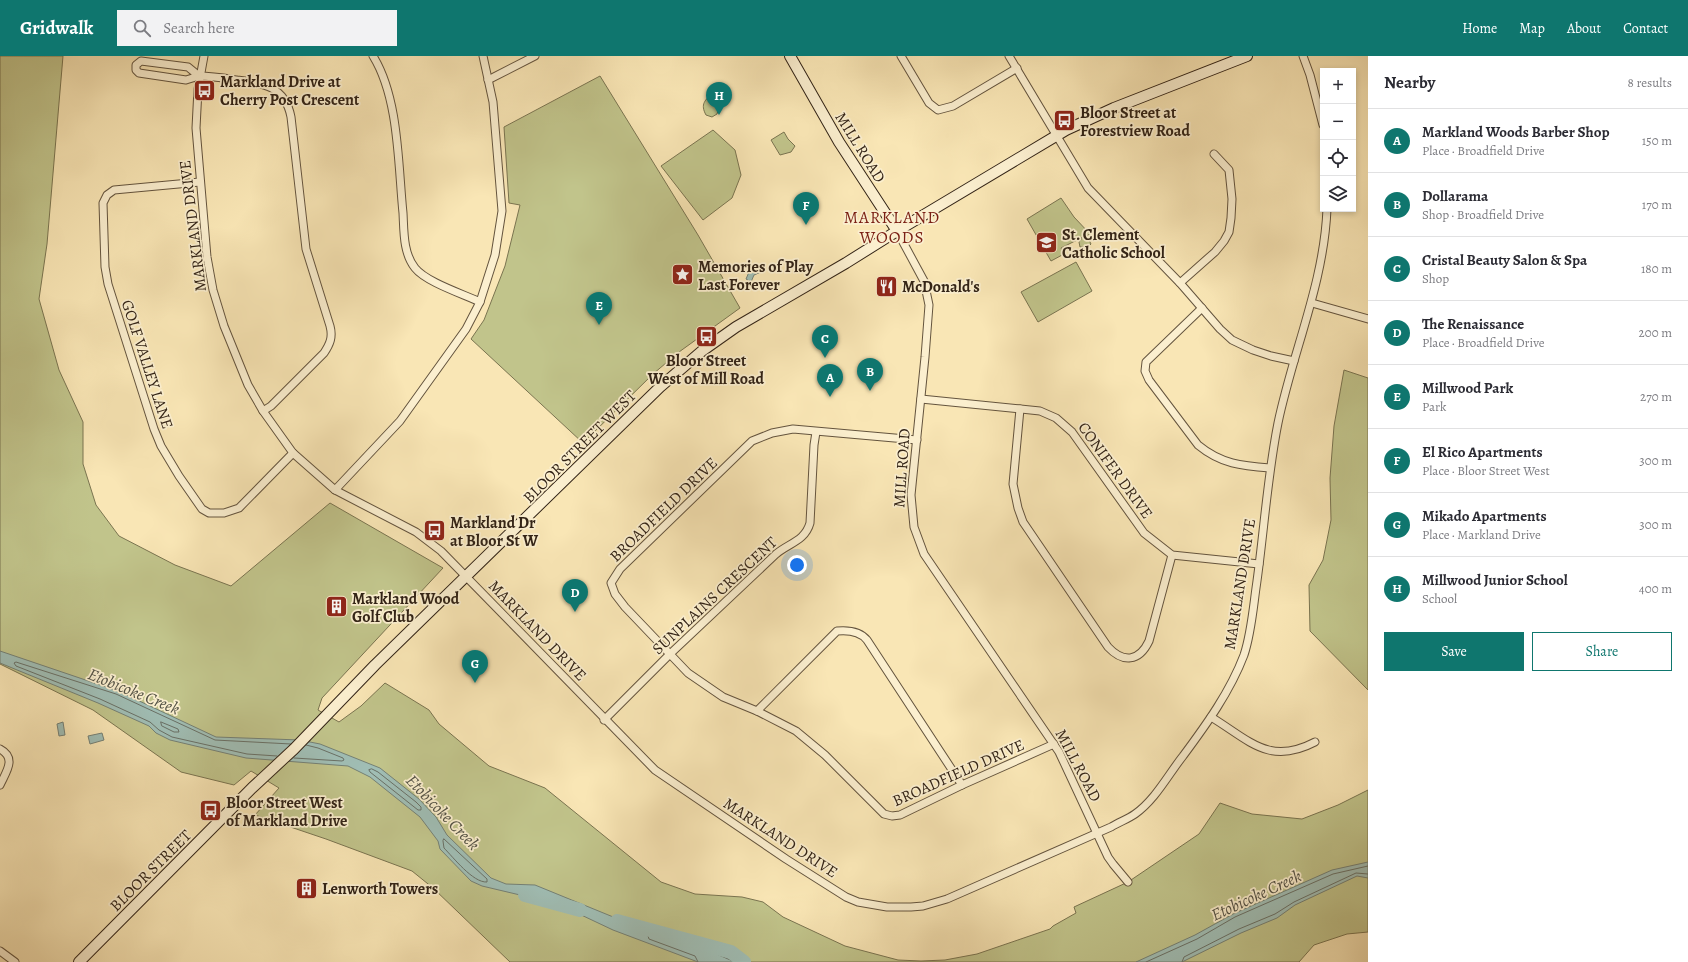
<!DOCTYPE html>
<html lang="en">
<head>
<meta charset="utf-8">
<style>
	body { margin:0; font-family:Alegreya,serif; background:#f2f2f3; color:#2b2b33 }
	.controls { position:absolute; right:12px; top:12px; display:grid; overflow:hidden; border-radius:0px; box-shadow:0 2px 6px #0003 }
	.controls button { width:36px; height:36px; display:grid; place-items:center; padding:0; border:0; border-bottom:1px solid #e1e1e2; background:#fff; color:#2b2b33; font:20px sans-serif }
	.you { position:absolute; left:797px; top:509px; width:14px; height:14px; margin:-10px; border:3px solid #fff; border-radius:50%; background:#1a73e8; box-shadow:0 0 0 6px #1a73e833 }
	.badge { display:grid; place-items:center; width:26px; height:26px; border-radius:50%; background:#0f766e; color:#fff; font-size:13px; font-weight:700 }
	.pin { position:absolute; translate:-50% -33px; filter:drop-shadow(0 1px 2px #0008) }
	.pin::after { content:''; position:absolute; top:21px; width:14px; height:12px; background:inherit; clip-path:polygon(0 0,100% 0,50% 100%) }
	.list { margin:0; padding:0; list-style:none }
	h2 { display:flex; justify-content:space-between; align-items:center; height:52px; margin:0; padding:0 16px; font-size:17px }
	h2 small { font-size:13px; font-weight:400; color:#7c7c81 }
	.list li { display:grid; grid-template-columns:26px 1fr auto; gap:12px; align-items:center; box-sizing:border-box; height:64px; padding:0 16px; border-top:1px solid #e1e1e2 }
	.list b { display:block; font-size:15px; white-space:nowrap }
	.list p { margin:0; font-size:13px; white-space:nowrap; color:#7c7c81 }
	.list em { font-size:13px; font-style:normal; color:#7c7c81 }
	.actions { display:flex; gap:8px; padding:12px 16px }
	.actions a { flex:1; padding:9px 0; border:1px solid #0f766e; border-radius:0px; text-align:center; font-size:14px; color:#0f766e }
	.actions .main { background:#0f766e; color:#fff }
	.icon { flex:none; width:22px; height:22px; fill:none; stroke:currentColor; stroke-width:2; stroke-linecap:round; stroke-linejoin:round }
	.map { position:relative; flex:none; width:1368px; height:906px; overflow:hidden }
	header { display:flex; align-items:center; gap:24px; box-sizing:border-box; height:56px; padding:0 20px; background:#0f766e; color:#fff }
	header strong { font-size:19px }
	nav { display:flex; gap:22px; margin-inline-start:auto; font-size:14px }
	.search { width:280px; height:36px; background:#f2f2f3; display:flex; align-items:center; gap:10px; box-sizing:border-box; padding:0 14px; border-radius:0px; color:#7c7c81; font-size:15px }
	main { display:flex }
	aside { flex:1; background:#fff }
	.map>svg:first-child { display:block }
</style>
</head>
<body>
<header>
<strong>Gridwalk</strong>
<div class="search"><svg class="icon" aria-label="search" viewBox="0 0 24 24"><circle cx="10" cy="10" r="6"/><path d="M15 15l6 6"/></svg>Search here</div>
<nav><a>Home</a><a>Map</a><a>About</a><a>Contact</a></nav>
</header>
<main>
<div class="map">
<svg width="1368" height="906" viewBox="0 0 1368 906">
	<rect width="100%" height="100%" fill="#f9e6b5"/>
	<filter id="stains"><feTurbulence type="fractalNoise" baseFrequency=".005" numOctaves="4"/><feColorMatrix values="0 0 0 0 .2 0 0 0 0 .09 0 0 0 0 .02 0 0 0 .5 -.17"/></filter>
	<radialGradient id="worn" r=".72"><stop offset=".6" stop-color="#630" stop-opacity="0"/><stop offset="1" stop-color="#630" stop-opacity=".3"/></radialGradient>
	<g fill="#c1c48b" stroke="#7a7450">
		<polygon points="0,0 63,0 47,188 39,243 59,314 83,366 83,408 96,449 119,480 175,509 231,530 330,447 443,512 322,642 318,654 339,666 361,650 385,627 429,654 439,668 489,710 545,732 661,826 695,838 742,841 763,846 783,861 845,890 898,904 921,905 945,904 977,898 1050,873 1053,870 1076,857 1074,851 1128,826 1199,778 1220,747 1252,758 1302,763 1338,749 1368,734 1368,876 1347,878 1314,889 1299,906 510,906 433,832 412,815 326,783 255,759 279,732 251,715 234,729 181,716 93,654 0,608"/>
		<polygon points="600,20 698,179 740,252 679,296 653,318 583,387 471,283 484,264 505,210 520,149 509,147 504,71"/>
		<path d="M713,37H719L721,46L717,58L712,61L706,59C700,48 705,44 713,37Z"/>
		<polygon points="713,74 735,94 741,119 732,142 703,164 661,110"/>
		<polygon points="784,76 788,83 795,90 791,96 780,99 771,84"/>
		<polygon points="1061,142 1074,161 1090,178 1084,181 1088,182 1091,188 1088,191 1080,191 1079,186 1083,181 1061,192 1064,198 1051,205 1027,163"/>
		<polygon points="1076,206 1092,235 1038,266 1021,236"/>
		<polygon points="1344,314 1368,322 1368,634 1310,575 1309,529 1323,504 1331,464 1330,422 1334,370"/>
	</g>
	<g fill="#a0beb5" stroke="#748075">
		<polygon points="759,210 761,216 754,219 751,226 746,223 749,216"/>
		<polygon points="0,595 118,635 216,681 300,684 320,688 380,712 419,743 436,761 447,779 491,822 506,828 535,829 645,874 699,886 742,906 698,906 613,874 558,848 482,830 471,825 440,793 438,785 420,761 370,721 348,710 246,702 170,684 156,677 149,670 98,647 0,607"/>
		<polygon points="63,666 65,679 59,680 57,668"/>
		<polygon points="102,677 104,684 90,688 88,680"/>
		<polygon points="1368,806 1368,822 1357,820 1295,849 1277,862 1241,877 1182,906 1136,906 1195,879 1233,858 1332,814"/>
	</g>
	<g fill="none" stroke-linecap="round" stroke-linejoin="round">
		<g stroke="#697066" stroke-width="1">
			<polygon points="161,666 178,673 179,676 174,676 162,670"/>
			<polyline points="277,700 247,698 172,681 159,674 150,666 100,643 16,610 14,607 16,606 116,638 215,684 291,688"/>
			<polyline points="294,702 342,705 344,704 343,702 318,692 306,689"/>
			<polygon points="372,713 378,716 416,746 421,751 421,754 418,754 370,716 369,714"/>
			<path d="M444,783L487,823V826C473,827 453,801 444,792L443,785Z"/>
			<polyline points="698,906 695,900 649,883 648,880 650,879 698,890 735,906"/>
			<polyline points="1146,906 1197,883 1235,861 1333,818 1368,810"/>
			<polyline points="1182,906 1184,901 1239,873 1275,858 1294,846 1356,817 1368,818"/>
		</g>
		<g stroke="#a0beb5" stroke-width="14">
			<polyline points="525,839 580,854"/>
			<polyline points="617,865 731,896 744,906"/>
		</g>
		<defs>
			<g id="street">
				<path d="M204,0L198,33L196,72L207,201L213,234L224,270L248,329L263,355L293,397L335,434L416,476L441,495L655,714L786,803L846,841L858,846L887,851H911L923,850L947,843L1111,771C1119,766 1128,763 1135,758C1155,744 1168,719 1183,700C1206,669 1230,636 1244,599C1251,578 1253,554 1256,532C1264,477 1267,422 1278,367C1293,295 1324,227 1327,153"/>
				<path d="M373,0C399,42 398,108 403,157C404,175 403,197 415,212C426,226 463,238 480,246"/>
				<polyline points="901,0 929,47 938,54 953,50 1017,12"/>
				<polyline points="1009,0 1088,132 1180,227 1220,273 1232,284 1253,294 1271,300 1294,305"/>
				<polyline points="1303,0 1310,19 1323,69"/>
				<polygon points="141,5 188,11 199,20 186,24 139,17 136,14 136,9"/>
				<path d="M199,20C212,20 224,22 237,24C263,27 285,30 291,61L306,193L330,270C333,281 330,288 324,297L271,350L263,355"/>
				<polyline points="488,24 535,0"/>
				<polyline points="200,126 114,134 107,139 103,147 105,211 108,228 154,373 161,390 179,420 202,453 209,457 224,457 239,452 293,397"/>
				<polyline points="897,175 924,225 929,249 925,301 911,439 914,471 924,498 1059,696 1108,801 1113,808 1128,826"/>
				<polyline points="1180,227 1215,196 1224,185 1229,176 1231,162 1232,143 1229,114 1214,98"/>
				<polyline points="1312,247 1368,263"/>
				<path d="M1202,252L1146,306L1145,315L1149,324L1198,389C1221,408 1242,410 1270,412"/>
				<polyline points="921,343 1040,355 1056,362 1072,376 1144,477 1172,499 1259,508"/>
				<path d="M1020,353L1013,428L1018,452L1023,466L1108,591C1123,607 1139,606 1149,585L1172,499"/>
				<polyline points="917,384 793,373 772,377 752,385 620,513 611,527 615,538 625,551 688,617 723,641 757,655 796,675 825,699 884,758 892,760 900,759 962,729 1054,688"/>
				<polyline points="335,434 400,365 466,273 480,246 495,199 502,155 493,46 483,0"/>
				<path d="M757,655L837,575C848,574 860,575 867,584L962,729"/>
				<path d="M1211,661C1249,684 1269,710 1315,686"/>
				<path d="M604,664L670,598L776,498C789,487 805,485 810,467L814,389L816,376"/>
				<path d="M0,693C17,702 6,716 0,729"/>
				<polyline points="0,895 15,906"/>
			</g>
			<g id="secondary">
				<polyline points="790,0 839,86 897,175"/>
				<polyline points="79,906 252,732 294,693 375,609 660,331 702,295 736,271 846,207 897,175 1066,74 1114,52 1247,0"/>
			</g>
		</defs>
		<use href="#street" stroke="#64543e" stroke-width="9"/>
		<use href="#secondary" stroke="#322316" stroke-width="12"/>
		<use href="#street" stroke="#fbefcf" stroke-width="7"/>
		<use href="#secondary" stroke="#fbefcf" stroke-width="10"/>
	</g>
	<defs>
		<symbol id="bus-square" viewBox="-11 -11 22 22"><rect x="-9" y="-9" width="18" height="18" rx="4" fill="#8f2418" stroke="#fbefcf"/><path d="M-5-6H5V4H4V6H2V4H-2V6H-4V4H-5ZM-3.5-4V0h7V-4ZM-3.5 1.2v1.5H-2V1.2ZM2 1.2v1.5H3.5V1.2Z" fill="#fff"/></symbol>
		<symbol id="school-square" viewBox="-11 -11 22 22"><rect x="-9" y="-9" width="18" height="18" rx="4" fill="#8f2418" stroke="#fbefcf"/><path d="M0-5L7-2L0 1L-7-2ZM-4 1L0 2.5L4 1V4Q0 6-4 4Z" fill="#fff"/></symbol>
		<symbol id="sight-square" viewBox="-11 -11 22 22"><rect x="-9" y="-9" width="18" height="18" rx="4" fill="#8f2418" stroke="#fbefcf"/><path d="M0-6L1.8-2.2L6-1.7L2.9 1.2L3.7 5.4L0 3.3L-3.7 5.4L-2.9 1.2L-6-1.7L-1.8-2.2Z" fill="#fff"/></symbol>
		<symbol id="restaurant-square" viewBox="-11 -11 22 22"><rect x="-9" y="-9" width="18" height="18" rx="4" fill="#8f2418" stroke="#fbefcf"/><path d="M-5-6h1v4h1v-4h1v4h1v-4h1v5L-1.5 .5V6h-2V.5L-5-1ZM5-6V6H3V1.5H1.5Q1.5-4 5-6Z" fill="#fff"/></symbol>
		<symbol id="building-square" viewBox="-11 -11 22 22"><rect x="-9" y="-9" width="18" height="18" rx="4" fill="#8f2418" stroke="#fbefcf"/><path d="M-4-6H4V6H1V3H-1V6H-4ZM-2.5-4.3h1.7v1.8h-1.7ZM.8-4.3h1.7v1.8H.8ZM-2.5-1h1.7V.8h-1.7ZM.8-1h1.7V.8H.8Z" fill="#fff"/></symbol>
	</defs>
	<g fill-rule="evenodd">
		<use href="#bus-square" x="192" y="22" width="25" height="25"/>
		<use href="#bus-square" x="1052" y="52" width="25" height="25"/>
		<use href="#school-square" x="1034" y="174" width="25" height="25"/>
		<use href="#sight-square" x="670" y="206" width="25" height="25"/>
		<use href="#restaurant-square" x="874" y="218" width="25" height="25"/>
		<use href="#bus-square" x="694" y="268" width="25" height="25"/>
		<use href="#bus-square" x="422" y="462" width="25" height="25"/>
		<use href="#building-square" x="324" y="538" width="25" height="25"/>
		<use href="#bus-square" x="198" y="742" width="25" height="25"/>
		<use href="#building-square" x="294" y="820" width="25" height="25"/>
	</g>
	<g text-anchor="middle" stroke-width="3.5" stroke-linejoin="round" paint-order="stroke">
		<g font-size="16" font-weight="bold" fill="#322316" stroke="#fbefcf" text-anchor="start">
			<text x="220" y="31">Markland Drive at<tspan x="220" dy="18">Cherry Post Crescent</tspan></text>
			<text x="1080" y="62">Bloor Street at<tspan x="1080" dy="18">Forestview Road</tspan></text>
			<text x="1062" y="184">St. Clement<tspan x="1062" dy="18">Catholic School</tspan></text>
			<text x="698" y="216">Memories of Play<tspan x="698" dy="18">Last Forever</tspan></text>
			<text x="902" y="236">McDonald's</text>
			<text x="706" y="310" text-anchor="middle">Bloor Street<tspan x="706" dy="18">West of Mill Road</tspan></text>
			<text x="450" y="472">Markland Dr<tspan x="450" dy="18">at Bloor St W</tspan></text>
			<text x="352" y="548">Markland Wood<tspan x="352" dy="18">Golf Club</tspan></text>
			<text x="226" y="752">Bloor Street West<tspan x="226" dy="18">of Markland Drive</tspan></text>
			<text x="322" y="838">Lenworth Towers</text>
		</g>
		<g font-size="16" fill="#322316" stroke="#fbefcf">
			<text transform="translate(861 91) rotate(58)" y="6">MILL ROAD</text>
			<text transform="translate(192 170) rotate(-97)" y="6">MARKLAND DRIVE</text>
			<text transform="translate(148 308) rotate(72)" y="6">GOLF VALLEY LANE</text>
			<text transform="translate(579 390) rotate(-45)" y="6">BLOOR STREET WEST</text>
			<text transform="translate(901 412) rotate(-86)" y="6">MILL ROAD</text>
			<text transform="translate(1116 414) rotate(54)" y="6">CONIFER DRIVE</text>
			<text transform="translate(663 453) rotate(-44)" y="6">BROADFIELD DRIVE</text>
			<text transform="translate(1239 528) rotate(-81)" y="6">MARKLAND DRIVE</text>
			<text transform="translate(714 539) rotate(-43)" y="6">SUNPLAINS CRESCENT</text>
			<text transform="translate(538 574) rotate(46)" y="6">MARKLAND DRIVE</text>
			<text transform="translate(1079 709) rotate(62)" y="6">MILL ROAD</text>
			<text transform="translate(958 716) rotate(-24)" y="6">BROADFIELD DRIVE</text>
			<text transform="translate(781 781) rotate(33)" y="6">MARKLAND DRIVE</text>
			<text transform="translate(150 814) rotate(-45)" y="6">BLOOR STREET</text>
		</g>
		<g font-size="17" letter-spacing="1" fill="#7a1f14" stroke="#fbefcf">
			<text x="892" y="167">MARKLAND<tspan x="892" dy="20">WOODS</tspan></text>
		</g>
		<g font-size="17" font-style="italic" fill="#535246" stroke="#fbefcf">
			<text transform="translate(134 635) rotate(22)" y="6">Etobicoke Creek</text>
			<text transform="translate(443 756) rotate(46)" y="6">Etobicoke Creek</text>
			<text transform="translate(1256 839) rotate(-25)" y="6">Etobicoke Creek</text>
		</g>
	</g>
	<rect width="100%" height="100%" filter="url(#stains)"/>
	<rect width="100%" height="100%" fill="url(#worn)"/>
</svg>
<div class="controls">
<button>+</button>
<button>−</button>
<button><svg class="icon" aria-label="locate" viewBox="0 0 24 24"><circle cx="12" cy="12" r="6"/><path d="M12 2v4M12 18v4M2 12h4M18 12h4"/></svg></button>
<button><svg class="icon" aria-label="layers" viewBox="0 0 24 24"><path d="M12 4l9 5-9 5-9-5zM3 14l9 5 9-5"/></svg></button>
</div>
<div class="you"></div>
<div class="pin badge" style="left:830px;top:341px">A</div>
<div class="pin badge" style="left:870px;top:335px">B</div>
<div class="pin badge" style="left:825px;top:302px">C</div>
<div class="pin badge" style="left:575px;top:556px">D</div>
<div class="pin badge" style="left:599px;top:269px">E</div>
<div class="pin badge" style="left:806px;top:169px">F</div>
<div class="pin badge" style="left:475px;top:627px">G</div>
<div class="pin badge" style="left:719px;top:59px">H</div>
</div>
<aside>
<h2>Nearby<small>8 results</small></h2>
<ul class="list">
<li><span class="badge">A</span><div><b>Markland Woods Barber Shop</b><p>Place · Broadfield Drive</p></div><em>150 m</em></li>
<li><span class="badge">B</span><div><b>Dollarama</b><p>Shop · Broadfield Drive</p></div><em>170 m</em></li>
<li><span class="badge">C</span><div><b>Cristal Beauty Salon &amp; Spa</b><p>Shop</p></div><em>180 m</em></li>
<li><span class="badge">D</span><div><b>The Renaissance</b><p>Place · Broadfield Drive</p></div><em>200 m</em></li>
<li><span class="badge">E</span><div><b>Millwood Park</b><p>Park</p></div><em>270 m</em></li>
<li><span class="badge">F</span><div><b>El Rico Apartments</b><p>Place · Bloor Street West</p></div><em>300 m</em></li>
<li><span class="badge">G</span><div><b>Mikado Apartments</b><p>Place · Markland Drive</p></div><em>300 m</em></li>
<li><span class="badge">H</span><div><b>Millwood Junior School</b><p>School</p></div><em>400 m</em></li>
</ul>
<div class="actions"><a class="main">Save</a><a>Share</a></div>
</aside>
</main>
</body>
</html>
